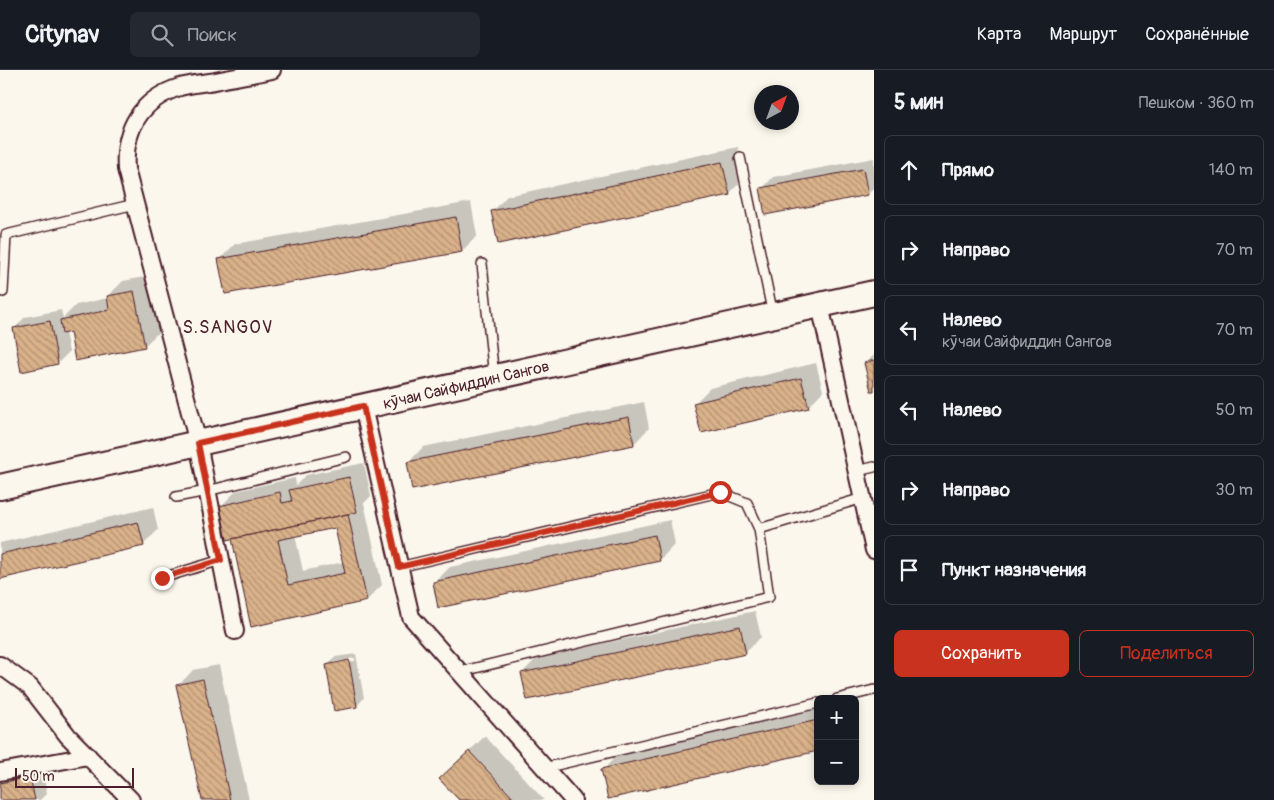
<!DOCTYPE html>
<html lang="ru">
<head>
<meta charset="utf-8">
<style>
	body { margin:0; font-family:Pangolin,sans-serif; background:#242831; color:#f1f3f6 }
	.controls { position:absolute; right:15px; bottom:15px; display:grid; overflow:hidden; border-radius:8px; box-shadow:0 2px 8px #0003 }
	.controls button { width:45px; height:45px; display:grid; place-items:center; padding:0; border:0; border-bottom:1px solid #363941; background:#171b24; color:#f1f3f6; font:25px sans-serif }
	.compass { position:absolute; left:754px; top:15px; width:45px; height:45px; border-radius:50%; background:#171b24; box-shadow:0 2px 8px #0003; rotate:41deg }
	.scale { position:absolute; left:15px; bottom:12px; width:119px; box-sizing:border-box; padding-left:5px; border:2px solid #4a1f2b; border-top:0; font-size:14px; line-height:18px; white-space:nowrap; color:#4a1f2b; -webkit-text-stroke:4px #fbf7ec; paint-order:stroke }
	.stop { position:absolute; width:15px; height:15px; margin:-11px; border:4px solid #c8321e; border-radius:50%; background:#fff }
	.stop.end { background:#c8321e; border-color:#fff; box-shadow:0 1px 5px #0008 }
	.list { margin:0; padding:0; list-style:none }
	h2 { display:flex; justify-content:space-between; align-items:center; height:65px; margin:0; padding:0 20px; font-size:21px }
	h2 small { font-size:16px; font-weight:400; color:#9ea1a6 }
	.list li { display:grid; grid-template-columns:32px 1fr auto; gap:15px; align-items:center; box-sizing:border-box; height:70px; margin:0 10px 10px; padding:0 10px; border:1px solid #363941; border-radius:8px }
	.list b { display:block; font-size:19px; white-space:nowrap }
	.list p { margin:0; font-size:16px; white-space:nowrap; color:#9ea1a6 }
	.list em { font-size:16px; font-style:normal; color:#9ea1a6 }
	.actions { display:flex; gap:10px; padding:15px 20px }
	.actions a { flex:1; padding:11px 0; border:1px solid #c8321e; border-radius:8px; text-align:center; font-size:18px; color:#c8321e }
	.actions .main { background:#c8321e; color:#fff }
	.icon { flex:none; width:28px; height:28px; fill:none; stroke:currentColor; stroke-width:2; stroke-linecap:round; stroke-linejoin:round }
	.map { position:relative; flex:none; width:874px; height:730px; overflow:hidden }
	header { display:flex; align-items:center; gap:30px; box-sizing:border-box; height:70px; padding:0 25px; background:#171b24; border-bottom:1px solid #363941 }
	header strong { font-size:24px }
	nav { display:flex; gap:28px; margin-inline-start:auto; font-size:18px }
	.search { width:350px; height:45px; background:#242831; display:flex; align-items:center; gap:12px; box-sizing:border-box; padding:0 18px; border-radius:8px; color:#9ea1a6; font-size:19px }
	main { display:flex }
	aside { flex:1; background:#171b24 }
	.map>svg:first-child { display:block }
</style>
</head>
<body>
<header>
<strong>Citynav</strong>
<div class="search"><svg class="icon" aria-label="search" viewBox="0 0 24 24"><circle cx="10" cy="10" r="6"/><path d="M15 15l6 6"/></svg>Поиск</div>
<nav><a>Карта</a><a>Маршрут</a><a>Сохранённые</a></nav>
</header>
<main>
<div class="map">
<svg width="874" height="730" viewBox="0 0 874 730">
	<defs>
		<pattern id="building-back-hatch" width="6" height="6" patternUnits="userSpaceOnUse" patternTransform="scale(1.25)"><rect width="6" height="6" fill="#d9b28a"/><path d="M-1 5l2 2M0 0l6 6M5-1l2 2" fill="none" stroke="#b29071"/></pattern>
	</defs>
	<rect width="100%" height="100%" fill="#fbf7ec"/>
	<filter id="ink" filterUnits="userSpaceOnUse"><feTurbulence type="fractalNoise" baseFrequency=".02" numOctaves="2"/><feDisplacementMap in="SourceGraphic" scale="10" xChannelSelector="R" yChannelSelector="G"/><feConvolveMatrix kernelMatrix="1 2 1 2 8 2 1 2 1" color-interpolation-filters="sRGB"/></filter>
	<g filter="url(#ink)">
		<g fill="#0003" fill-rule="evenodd">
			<polygon points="738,77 744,108 729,124 492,142 507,126"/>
			<polygon points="874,88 874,118 868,124 762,119 773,107"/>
			<polygon points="471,132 477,166 462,181 220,189 235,174"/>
			<polygon points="149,206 160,261 144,276 70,261 65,262 69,282 58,293 14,259 25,247 61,240 63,248 76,235 108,228 108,226 123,211"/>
			<polygon points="874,285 874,320 866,293"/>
			<polygon points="816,293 823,321 808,337 695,333 710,318"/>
			<polygon points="644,332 649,358 634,374 413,418 408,393 423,377"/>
			<path d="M364,393L371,426L364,433L382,515L367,530L252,555L233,468L221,436L236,421L295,408L296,415L306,405ZM336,456L344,492L303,501L295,465Z"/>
			<polygon points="153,437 158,460 143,475 0,508 0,473"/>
			<polygon points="670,450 675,474 660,490 434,513 450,497"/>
			<polygon points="755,541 761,567 746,582 528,629 522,603 537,588"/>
			<path d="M356,584L364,628L357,636L327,595L335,587ZM355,588V591L334,594V592Z"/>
			<polygon points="219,595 249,730 203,730 178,616 193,600"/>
			<polygon points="818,639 818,680 603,700 618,684"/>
			<polygon points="485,666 544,730 460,730 456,694"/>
			<polygon points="41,696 47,723 40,730 0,730 0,705"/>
		</g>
		<g fill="url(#building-back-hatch)" stroke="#4a1f2b" fill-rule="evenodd">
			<polygon points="722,92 730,125 498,174 491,141"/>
			<polygon points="863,99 868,125 765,145 760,118"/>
			<polygon points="456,147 462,182 225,224 218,189"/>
			<polygon points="134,221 145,277 75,291 70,262 62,264 60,250 109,240 107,226"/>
			<polygon points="50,251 58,294 21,302 13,258"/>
			<polygon points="874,290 874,321 871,321 864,293"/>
			<polygon points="801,308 809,338 701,363 693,333"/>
			<polygon points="629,347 634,375 412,420 407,392"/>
			<polygon points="349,407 357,442 227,470 219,436 280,422 282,433 292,431 289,420"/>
			<path d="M348,444L367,531L251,557L232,469ZM335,458L345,503L288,515L278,470Z"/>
			<polygon points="138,452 144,476 0,509 0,484"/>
			<polygon points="655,465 660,491 438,538 433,512"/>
			<polygon points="740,556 746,584 527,630 521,603"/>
			<polygon points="349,590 357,637 334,641 326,595"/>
			<polygon points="203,609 230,730 202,730 176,615"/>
			<polygon points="818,650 818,681 608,729 601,699"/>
			<polygon points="469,681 515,730 459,730 439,709"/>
			<polygon points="30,707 35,730 0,730 0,713"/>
		</g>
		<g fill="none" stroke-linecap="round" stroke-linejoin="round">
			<defs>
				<g id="lane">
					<polyline points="740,87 773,245"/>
					<polyline points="482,194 494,307"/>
					<polyline points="3,222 6,165 135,134"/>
					<polyline points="857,401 874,397"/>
					<polyline points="176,427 207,421 346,387"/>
					<polyline points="399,497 720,422 747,433 759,459 863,428"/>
					<polyline points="162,508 221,490"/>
					<polyline points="459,602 769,527 759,459"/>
					<polyline points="837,629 874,620"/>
					<polyline points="544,698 818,633"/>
				</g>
				<g id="street">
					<polyline points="820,235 874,480"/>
					<polyline points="363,337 411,547 573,730"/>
					<path d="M235,561L198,373L126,99C123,60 141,29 180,17C192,14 204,13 215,11C234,7 253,4 272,0"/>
					<polyline points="0,595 30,617 68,666 131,730"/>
					<polyline points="0,702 88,686"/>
				</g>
				<polyline id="secondary" points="0,417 874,223"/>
			</defs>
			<use href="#lane" stroke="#4a1f2b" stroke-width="12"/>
			<use href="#street" stroke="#4a1f2b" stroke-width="20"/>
			<use href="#secondary" stroke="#4a1f2b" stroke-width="28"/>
			<use href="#lane" stroke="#fbf7ec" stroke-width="9"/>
			<use href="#street" stroke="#fbf7ec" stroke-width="16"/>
			<use href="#secondary" stroke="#fbf7ec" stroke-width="24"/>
		</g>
	</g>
	<g fill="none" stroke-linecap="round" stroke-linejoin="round" filter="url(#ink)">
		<polyline stroke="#c8321e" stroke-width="6" points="162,508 221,490 198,373 363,336 399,497 720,422"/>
	</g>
	<g text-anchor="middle" stroke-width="5" stroke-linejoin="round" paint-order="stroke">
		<g font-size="16" fill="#4a1f2b" stroke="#fbf7ec">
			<text transform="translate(466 314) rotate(-13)" y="6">кӯчаи Сайфиддин Сангов</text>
		</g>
		<g font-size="18" letter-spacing="1" fill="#4a1f2b" stroke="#fbf7ec">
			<text x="228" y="263">S.SANGOV</text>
		</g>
	</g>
</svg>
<div class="controls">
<button>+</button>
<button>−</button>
</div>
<svg class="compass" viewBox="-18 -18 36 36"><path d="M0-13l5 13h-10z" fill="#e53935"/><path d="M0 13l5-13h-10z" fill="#9ea1a6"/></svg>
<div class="scale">50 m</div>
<div class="stop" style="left:720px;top:422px"></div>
<div class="stop end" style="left:162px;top:508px"></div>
</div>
<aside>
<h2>5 мин<small>Пешком · 360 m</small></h2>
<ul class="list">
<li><svg class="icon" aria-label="ahead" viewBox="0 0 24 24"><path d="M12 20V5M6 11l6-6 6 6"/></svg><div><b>Прямо</b></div><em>140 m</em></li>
<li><svg class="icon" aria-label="right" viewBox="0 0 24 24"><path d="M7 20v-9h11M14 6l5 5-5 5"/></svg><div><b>Направо</b></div><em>70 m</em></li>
<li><svg class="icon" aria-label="left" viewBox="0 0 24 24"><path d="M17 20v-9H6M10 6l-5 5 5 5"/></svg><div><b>Налево</b><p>кӯчаи Сайфиддин Сангов</p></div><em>70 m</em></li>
<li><svg class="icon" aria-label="left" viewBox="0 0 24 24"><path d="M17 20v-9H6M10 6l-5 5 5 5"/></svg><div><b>Налево</b></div><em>50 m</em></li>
<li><svg class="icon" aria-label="right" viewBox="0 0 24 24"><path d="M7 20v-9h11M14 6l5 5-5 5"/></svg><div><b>Направо</b></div><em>30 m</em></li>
<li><svg class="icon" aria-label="arrive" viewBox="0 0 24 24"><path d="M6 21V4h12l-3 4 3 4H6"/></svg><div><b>Пункт назначения</b></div></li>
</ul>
<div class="actions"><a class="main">Сохранить</a><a>Поделиться</a></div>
</aside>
</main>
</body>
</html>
